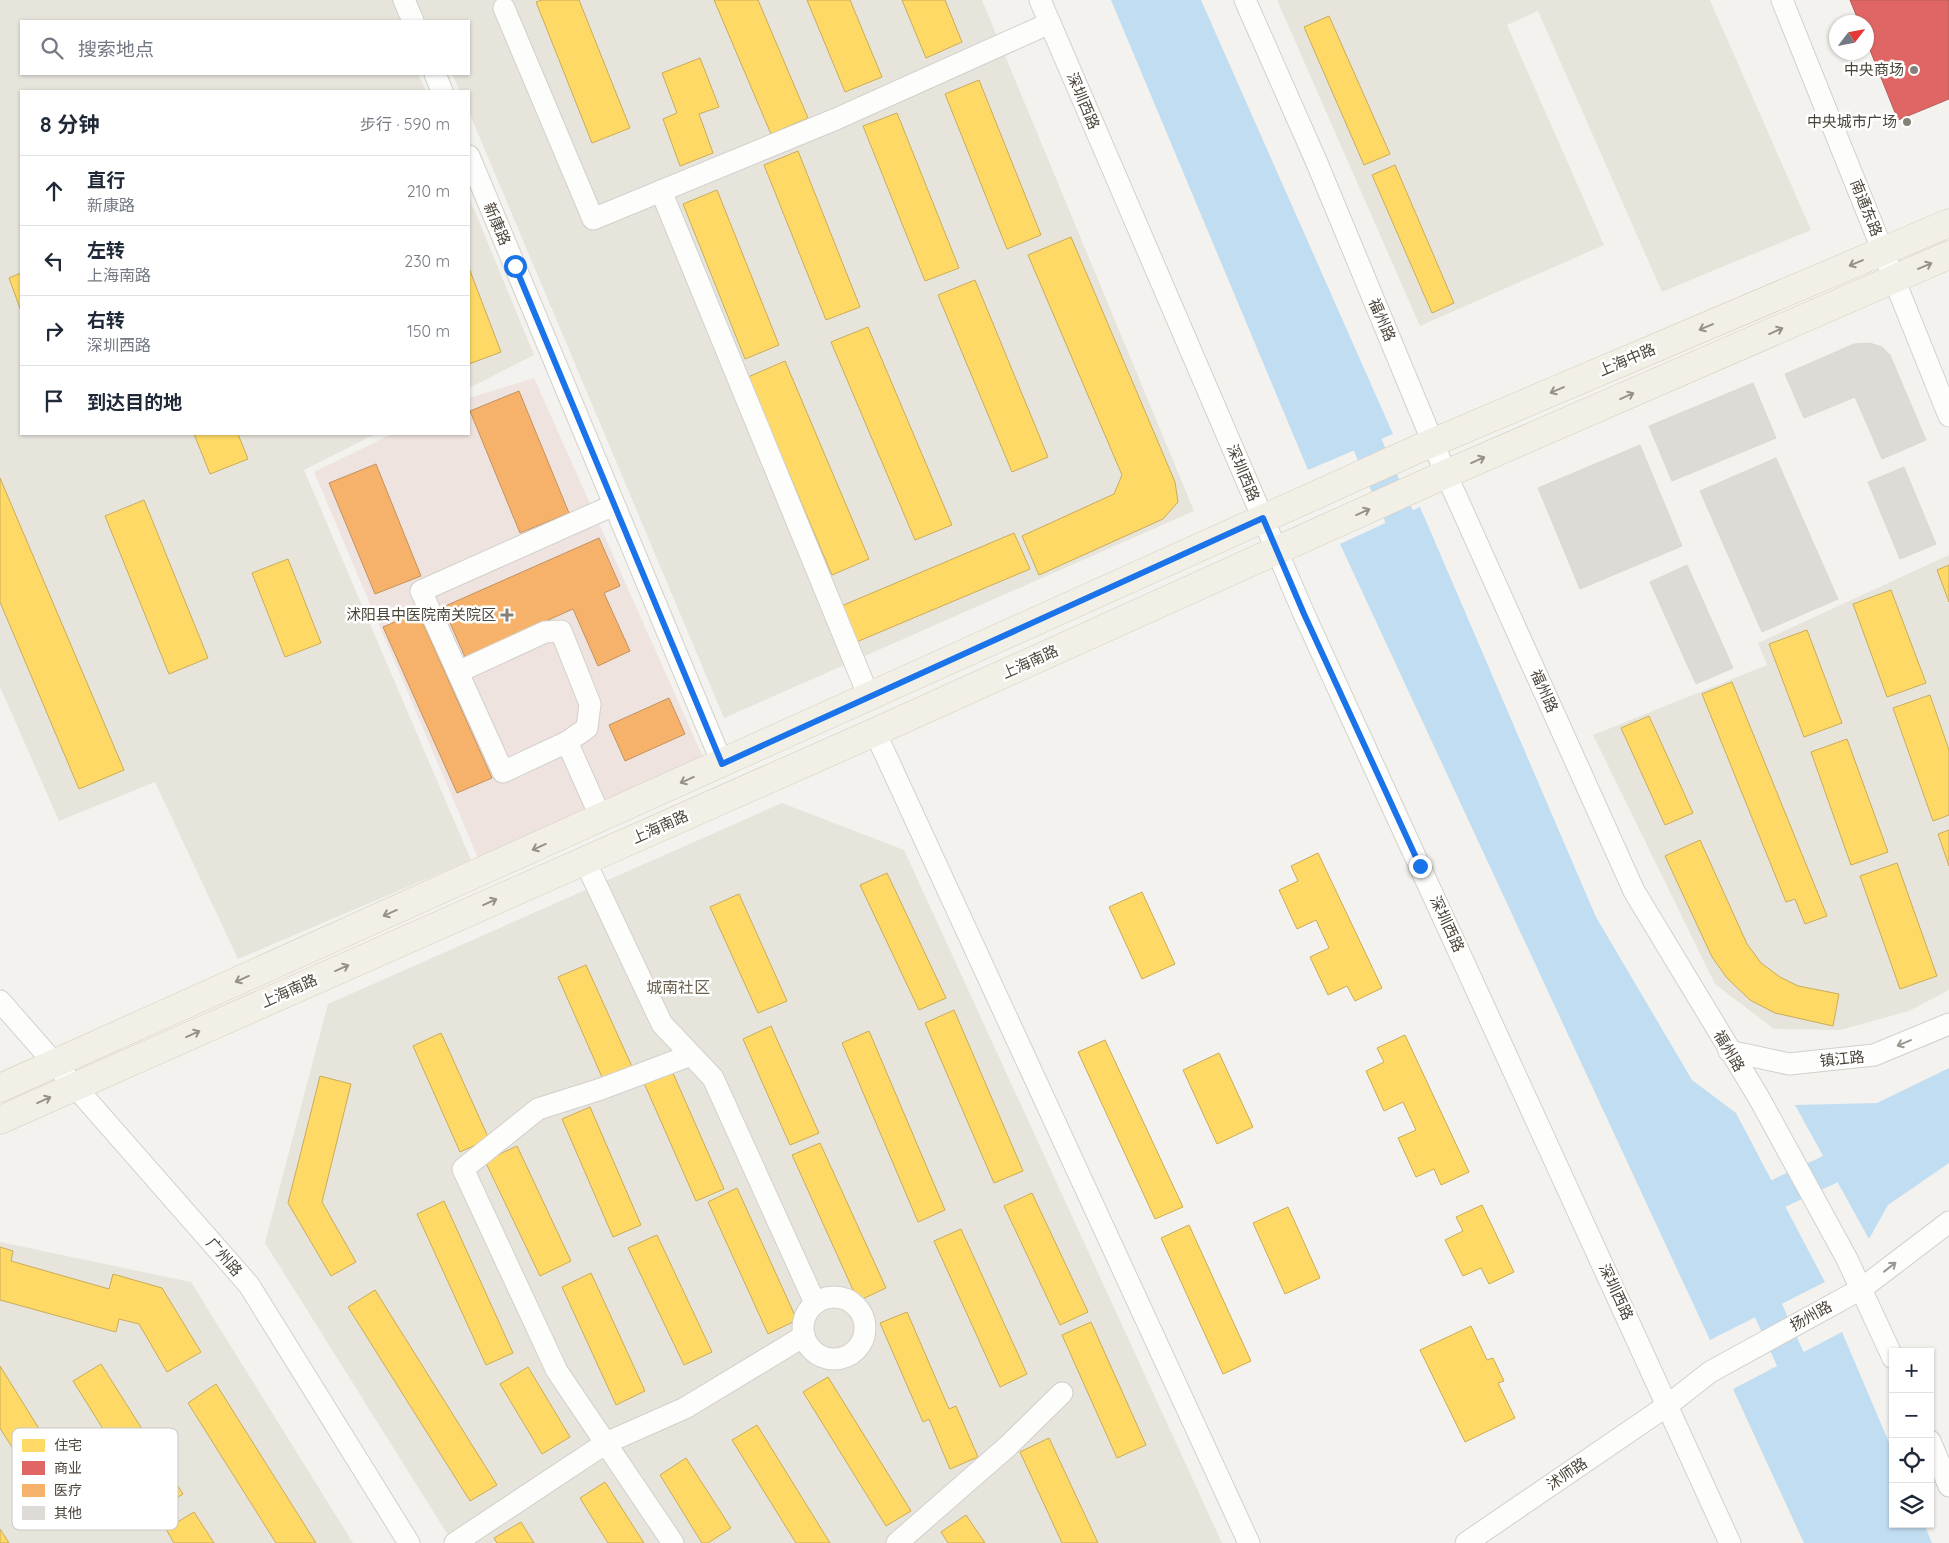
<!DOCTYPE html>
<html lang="zh">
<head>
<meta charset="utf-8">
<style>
	body { margin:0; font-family:Quicksand,"Noto Sans SC",sans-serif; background:#f2f2f3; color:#1f2937 }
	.controls { position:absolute; right:15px; bottom:15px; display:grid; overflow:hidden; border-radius:0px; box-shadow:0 1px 4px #0004 }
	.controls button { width:45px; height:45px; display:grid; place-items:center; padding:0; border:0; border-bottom:1px solid #e0e1e3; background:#fff; color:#1f2937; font:25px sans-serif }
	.compass { position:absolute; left:1829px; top:15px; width:45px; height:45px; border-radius:50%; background:#fff; box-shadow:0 1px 4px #0004; rotate:58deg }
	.stop { position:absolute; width:15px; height:15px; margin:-11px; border:4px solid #1a73e8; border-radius:50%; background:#fff }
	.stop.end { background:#1a73e8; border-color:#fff; box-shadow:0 1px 5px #0008 }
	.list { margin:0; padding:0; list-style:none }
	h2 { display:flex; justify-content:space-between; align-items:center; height:65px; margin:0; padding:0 20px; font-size:21px }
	h2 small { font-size:16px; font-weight:400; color:#747a83 }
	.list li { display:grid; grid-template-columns:32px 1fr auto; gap:15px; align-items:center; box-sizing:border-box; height:70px; padding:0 20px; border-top:1px solid #e0e1e3 }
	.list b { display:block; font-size:19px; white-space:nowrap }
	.list p { margin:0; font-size:16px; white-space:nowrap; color:#747a83 }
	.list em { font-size:16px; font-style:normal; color:#747a83 }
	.icon { flex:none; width:28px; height:28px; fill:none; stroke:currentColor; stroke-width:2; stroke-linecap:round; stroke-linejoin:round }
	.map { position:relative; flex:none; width:1949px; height:1543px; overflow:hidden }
	.search { position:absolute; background:#fff; box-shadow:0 1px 4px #0004; left:20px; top:20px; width:450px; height:55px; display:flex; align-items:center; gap:12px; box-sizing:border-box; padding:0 18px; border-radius:0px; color:#747a83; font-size:19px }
	.panel { position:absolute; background:#fff; box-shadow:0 1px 4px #0004; left:20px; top:90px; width:450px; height:345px; border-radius:0px }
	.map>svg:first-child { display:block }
</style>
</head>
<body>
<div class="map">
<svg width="1949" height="1543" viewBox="0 0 1949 1543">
	<rect width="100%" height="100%" fill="#f4f2ee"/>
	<g fill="#e7e4dc">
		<polygon points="0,0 982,0 1194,511 724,718 469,112 469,91 460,91 452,74 469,74 469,21 21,21 21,74 418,74 426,91 21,91 21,434 375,434 304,470 471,860 238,959 155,782 59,821 0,687"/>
		<polygon points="1277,0 1710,0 1811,230 1662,292 1538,11 1507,25 1604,245 1420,326"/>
		<polygon points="469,197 534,355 469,388"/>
		<polygon points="1949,555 1949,990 1909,1011 1840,1030 1774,1029 1715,984 1593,735 1767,665 1758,643"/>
		<polygon points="782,803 904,850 1222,1543 453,1543 265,1243 328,1004"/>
		<polygon points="0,1242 191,1282 353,1543 0,1543"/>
	</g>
	<polygon fill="#eee3df" points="534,378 703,757 478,858 314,472 392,434 469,434 469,398"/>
	<g fill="#c0ddf1">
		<polygon points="1111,0 1201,0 1393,434 1308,470"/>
		<polygon points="1420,507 1596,917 1692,1080 1736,1113 1825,1282 1710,1340 1340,544"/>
		<polygon points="1949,1068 1949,1163 1888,1205 1869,1239 1795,1105 1877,1103"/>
		<polygon points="1842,1332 1893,1452 1893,1524 1924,1524 1932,1543 1804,1543 1733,1389"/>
	</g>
	<g fill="#ffd966" stroke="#c9ac58">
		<polygon points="542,0 579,0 630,128 592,143 536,2"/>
		<polygon points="714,0 758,0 808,118 771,134"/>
		<polygon points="807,0 850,0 882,77 845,92"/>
		<polygon points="902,0 945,0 962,42 926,58"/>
		<polygon points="1329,16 1390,154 1364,165 1304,27"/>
		<polygon points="700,58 719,107 699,114 713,153 680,166 663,119 677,113 662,73"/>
		<polygon points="979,80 1041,235 1007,249 945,94"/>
		<polygon points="897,113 959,268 925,281 863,126"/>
		<polygon points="798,151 860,307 826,320 764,165"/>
		<polygon points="1395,165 1454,303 1432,313 1372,175"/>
		<polygon points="717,190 779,345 745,359 683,204"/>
		<polygon points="1071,237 1175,482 1178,502 1163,519 1039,575 1022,536 1114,494 1122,475 1028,255"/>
		<polygon points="469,268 501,352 469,364"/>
		<polygon points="21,273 21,311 9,278"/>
		<polygon points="975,280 1048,457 1012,472 938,295"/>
		<polygon points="868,327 952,525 915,540 831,342"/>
		<polygon points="785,361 869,559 832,575 748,377"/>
		<polygon points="194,434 238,434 248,459 210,474"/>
		<polygon points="0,478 124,770 79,789 0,602"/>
		<polygon points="144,500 208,658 169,674 105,516"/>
		<polygon points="1014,533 1030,569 854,643 839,607"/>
		<polygon points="288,559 321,643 285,657 252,573"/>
		<polygon points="1949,565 1949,602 1937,570"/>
		<polygon points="1891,590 1926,683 1887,697 1853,604"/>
		<polygon points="1807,630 1842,723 1804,737 1769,644"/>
		<polygon points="1732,682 1827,916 1805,924 1795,899 1786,902 1702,694"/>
		<polygon points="1930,695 1949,750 1949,815 1933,821 1893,708"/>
		<polygon points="1649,716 1693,813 1665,825 1621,728"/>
		<polygon points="1847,739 1888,852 1851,865 1811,752"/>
		<polygon points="1949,830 1949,866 1938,834"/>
		<polygon points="1700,840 1747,944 1761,963 1780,977 1798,986 1839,994 1833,1026 1775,1013 1750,1000 1727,978 1712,957 1665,856"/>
		<polygon points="1318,853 1382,988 1355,1001 1347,986 1328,995 1310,957 1329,948 1316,920 1297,929 1279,890 1298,881 1291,866"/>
		<polygon points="1897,863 1937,976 1900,989 1860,876"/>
		<polygon points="887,873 946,998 919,1010 860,885"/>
		<polygon points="1142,892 1175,964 1142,979 1109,907"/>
		<polygon points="739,894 787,1001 758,1013 710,907"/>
		<polygon points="586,965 634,1071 605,1084 558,977"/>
		<polygon points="954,1010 1023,1171 994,1183 925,1023"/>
		<polygon points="771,1026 819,1133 790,1145 743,1039"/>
		<polygon points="869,1031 945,1210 918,1222 842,1043"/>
		<polygon points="441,1033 489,1139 460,1152 413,1046"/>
		<polygon points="1405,1035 1469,1172 1441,1185 1434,1169 1416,1177 1398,1138 1416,1130 1403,1102 1384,1111 1366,1071 1384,1062 1377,1048"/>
		<polygon points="1105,1040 1183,1207 1155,1219 1078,1052"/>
		<polygon points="1219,1053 1253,1127 1217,1144 1183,1070"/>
		<polygon points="672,1071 724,1189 696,1201 644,1083"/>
		<polygon points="320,1076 351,1084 322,1202 356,1262 331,1276 288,1203"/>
		<polygon points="590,1107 641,1225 613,1237 562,1119"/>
		<polygon points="820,1143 886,1288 858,1301 792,1155"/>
		<polygon points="517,1146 571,1261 540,1276 485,1161"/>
		<polygon points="737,1188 797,1320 768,1334 708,1202"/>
		<polygon points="1032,1193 1088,1312 1060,1325 1004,1206"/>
		<polygon points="444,1201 513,1353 486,1365 417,1214"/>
		<polygon points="1482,1205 1514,1272 1489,1284 1481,1268 1463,1276 1445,1240 1463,1231 1456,1217"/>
		<polygon points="1288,1207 1320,1278 1285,1294 1253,1223"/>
		<polygon points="1189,1225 1251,1361 1223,1374 1161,1238"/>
		<polygon points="961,1229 1027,1374 1000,1387 934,1241"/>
		<polygon points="657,1235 712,1352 684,1365 628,1248"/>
		<polygon points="0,1247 13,1251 11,1261 109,1289 113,1274 162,1288 201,1352 167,1372 139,1324 119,1319 116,1332 0,1300"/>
		<polygon points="591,1273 645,1391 616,1405 562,1287"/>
		<polygon points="375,1290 497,1485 470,1501 348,1307"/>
		<polygon points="907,1312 949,1409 956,1406 978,1457 950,1469 929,1419 923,1422 880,1323"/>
		<polygon points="1091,1322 1146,1445 1117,1458 1062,1335"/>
		<polygon points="1471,1326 1487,1360 1493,1358 1504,1381 1498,1383 1515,1418 1465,1442 1420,1350"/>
		<polygon points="101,1364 183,1494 155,1512 73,1381"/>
		<polygon points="0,1366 81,1496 53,1513 0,1428"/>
		<polygon points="528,1367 570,1437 542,1454 500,1384"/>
		<polygon points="828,1377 911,1511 886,1526 803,1392"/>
		<polygon points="216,1384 316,1543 276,1543 188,1403"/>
		<polygon points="757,1425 830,1543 796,1543 732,1440"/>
		<polygon points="1049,1438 1098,1543 1062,1543 1020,1452"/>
		<polygon points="686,1458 731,1528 708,1543 702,1543 660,1475"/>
		<polygon points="605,1482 644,1543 608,1543 580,1498"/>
		<polygon points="194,1512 214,1543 174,1543 166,1529"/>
		<polygon points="966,1515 985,1543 948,1543 941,1532"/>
		<polygon points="521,1522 534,1543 497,1543 494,1538"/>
		<polygon points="0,1529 9,1543 0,1543"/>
	</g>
	<polygon fill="#e06666" stroke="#b35c58" points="1850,0 1949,0 1949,99 1898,120 1866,40 1866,22 1859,22"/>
	<g fill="#f6b26b" stroke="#c3915c">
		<polygon points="519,391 569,513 520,533 470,411"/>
		<polygon points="376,464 421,576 375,594 329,483"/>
		<polygon points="599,538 620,586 604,593 630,651 598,666 573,609 465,657 443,607"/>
		<polygon points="418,612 492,778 457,793 383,627"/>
		<polygon points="669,698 685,734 625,761 609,725"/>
	</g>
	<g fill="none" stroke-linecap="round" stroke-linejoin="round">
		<g stroke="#c0ddf1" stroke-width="30">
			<polyline points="1351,407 1416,555"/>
			<polyline points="1741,1211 1867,1152"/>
			<polyline points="1752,1274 1807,1396"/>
		</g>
	</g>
	<g fill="#dedbd6" stroke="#dcd9d4">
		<polygon points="1870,343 1882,347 1890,355 1926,440 1882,459 1855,397 1804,418 1785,374 1854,344"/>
		<polygon points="1753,383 1776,438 1672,481 1649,426"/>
		<polygon points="1640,445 1682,546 1580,589 1538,488"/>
		<polygon points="1776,458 1838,599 1762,632 1700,491"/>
		<polygon points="1904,467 1936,544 1900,559 1868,482"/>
		<polygon points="1687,565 1733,668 1696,684 1650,582"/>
	</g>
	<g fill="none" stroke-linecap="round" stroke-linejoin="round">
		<defs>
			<g id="minor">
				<polyline points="404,0 413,21"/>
				<polyline points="1040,0 1304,614 1730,1543"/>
				<polyline points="1245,0 1317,163 1446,474 1634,891 1759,1098 1847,1259 1893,1358"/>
				<polyline points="1782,0 1949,416"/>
				<polyline points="504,8 593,219 836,119 1050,23"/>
				<polyline points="435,74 442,91"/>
				<polyline points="469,156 722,763"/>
				<polyline points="661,191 869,697"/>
				<polyline points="458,672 545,632 561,631 590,704 587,728 567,742"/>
				<polyline points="875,732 1249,1543"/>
				<polyline points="601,818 567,742 503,772 421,591 614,505"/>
				<polyline points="585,861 662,1024 713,1078 815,1303"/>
				<polyline points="0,1001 249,1285 409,1543"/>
				<polyline points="1729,1051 1789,1064 1874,1055 1949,1024"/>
				<circle cx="834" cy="1328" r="31"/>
				<polyline points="1930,1441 1949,1486"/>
				<polyline points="455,1543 606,1443 685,1408 804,1336"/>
				<polyline points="673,1543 557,1371 463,1169 538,1109 601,1089 691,1055"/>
				<polyline points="897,1543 1008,1446 1062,1393"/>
				<polyline points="1466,1543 1668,1405 1710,1372 1861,1289 1949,1222"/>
			</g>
			<g id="major">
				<polyline points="0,1088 1420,448 1949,223"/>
				<polyline points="0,1120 875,732 1446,474 1949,255"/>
			</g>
		</defs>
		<use href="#minor" stroke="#d2d0cb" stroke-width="23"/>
		<use href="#major" stroke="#d6cebb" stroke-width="29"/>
		<use href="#minor" stroke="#fdfdfc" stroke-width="21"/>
		<use href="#major" stroke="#f2efe6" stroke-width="28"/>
	</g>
	<defs><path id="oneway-shaft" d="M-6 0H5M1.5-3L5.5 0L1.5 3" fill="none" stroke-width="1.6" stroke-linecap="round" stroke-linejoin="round" transform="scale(1.25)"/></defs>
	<g stroke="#969187">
		<use href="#oneway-shaft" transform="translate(1856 263) rotate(157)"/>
		<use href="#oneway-shaft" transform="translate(1925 266) rotate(-23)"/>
		<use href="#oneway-shaft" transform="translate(1706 327) rotate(157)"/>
		<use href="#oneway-shaft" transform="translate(1776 331) rotate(-24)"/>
		<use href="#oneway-shaft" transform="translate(1557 390) rotate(157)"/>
		<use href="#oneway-shaft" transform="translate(1627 396) rotate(-24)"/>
		<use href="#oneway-shaft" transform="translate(1478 460) rotate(-24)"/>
		<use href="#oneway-shaft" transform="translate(1363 512) rotate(-24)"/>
		<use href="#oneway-shaft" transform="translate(687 780) rotate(156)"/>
		<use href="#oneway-shaft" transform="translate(539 847) rotate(156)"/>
		<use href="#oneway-shaft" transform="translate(490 902) rotate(-24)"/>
		<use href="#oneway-shaft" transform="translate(390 913) rotate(156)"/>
		<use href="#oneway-shaft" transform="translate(342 968) rotate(-24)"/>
		<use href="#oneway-shaft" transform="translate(242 979) rotate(156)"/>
		<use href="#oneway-shaft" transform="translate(193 1034) rotate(-24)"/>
		<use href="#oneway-shaft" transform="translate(44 1100) rotate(-24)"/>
	</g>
	<g stroke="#9b9791">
		<use href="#oneway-shaft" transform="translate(1904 1043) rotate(157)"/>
		<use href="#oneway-shaft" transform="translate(1890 1267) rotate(-38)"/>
	</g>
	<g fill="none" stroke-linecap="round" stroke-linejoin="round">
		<polyline stroke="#1a73e8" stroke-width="6" points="515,266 722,764 1263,518 1304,614 1420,866"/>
	</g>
	<g fill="#868178" stroke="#fff" stroke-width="2">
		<circle cx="1914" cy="70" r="5"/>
		<circle cx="1907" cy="122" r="5"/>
		<path d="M504.5 607.5h5v5h5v5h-5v5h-5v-5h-5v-5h5z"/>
	</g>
	<g text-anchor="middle" stroke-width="5" stroke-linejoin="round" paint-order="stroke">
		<g font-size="15" fill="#4b4439" stroke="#fff" text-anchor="end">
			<text x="1904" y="75">中央商场</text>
			<text x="1897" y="127">中央城市广场</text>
			<text x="496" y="620">沭阳县中医院南关院区</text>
		</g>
		<g font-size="15" fill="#4b4439" stroke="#fff">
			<text transform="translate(1083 101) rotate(67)" y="5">深圳西路</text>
			<text transform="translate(1866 208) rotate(68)" y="5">南通东路</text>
			<text transform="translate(497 224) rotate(67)" y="5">新康路</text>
			<text transform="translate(1382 320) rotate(67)" y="5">福州路</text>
			<text transform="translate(1627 360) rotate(-23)" y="5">上海中路</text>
			<text transform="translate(1243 473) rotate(67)" y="5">深圳西路</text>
			<text transform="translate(1030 662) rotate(-24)" y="5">上海南路</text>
			<text transform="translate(1544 691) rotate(66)" y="5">福州路</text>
			<text transform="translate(660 827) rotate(-24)" y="5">上海南路</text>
			<text transform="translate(1447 924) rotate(65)" y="5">深圳西路</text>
			<text transform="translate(289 991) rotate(-24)" y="5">上海南路</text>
			<text transform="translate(1729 1051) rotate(59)" y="5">福州路</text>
			<text transform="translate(1842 1059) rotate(-6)" y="5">镇江路</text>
			<text transform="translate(224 1257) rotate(49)" y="5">广州路</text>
			<text transform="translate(1616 1292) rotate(65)" y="5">深圳西路</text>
			<text transform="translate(1811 1316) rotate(-29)" y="5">扬州路</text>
			<text transform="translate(1567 1474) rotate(-34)" y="5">沭师路</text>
		</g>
		<g font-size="16" fill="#6e6250" stroke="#fff">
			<text x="678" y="993">城南社区</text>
		</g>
	</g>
	<rect x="12" y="1428" width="166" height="102" rx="8" fill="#fff" stroke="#c9c7c4" stroke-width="1"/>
	<rect x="22" y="1439" width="23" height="13" fill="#ffd966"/>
	<rect x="22" y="1461" width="23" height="14" fill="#e06666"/>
	<rect x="22" y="1484" width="23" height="13" fill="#f6b26b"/>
	<rect x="22" y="1506" width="23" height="14" fill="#dedbd6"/>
	<g font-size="14" fill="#4b4439">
		<text x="54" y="1450">住宅</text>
		<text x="54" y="1473">商业</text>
		<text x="54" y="1495">医疗</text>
		<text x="54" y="1518">其他</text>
	</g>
</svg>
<div class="controls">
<button>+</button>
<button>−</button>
<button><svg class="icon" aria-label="locate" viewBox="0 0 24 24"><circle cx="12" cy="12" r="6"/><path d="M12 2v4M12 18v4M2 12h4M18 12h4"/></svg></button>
<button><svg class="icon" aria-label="layers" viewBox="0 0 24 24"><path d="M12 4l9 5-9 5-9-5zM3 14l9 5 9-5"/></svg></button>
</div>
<svg class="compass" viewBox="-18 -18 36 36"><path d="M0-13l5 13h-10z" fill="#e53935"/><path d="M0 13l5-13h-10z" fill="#747a83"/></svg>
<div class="stop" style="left:515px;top:266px"></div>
<div class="stop end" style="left:1420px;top:866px"></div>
<div class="search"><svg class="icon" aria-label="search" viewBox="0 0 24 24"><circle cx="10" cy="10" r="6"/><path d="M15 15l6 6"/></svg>搜索地点</div>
<section class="panel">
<h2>8 分钟<small>步行 · 590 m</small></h2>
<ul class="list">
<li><svg class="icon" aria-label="ahead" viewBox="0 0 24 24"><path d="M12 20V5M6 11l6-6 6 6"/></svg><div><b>直行</b><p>新康路</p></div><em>210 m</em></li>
<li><svg class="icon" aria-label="left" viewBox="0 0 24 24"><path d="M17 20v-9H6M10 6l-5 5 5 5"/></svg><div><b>左转</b><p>上海南路</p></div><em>230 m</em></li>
<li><svg class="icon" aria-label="right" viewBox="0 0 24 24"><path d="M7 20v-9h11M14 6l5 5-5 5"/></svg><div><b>右转</b><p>深圳西路</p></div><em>150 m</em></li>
<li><svg class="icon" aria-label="arrive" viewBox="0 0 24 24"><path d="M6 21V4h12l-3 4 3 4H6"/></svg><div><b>到达目的地</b></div></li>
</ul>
</section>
</div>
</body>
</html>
